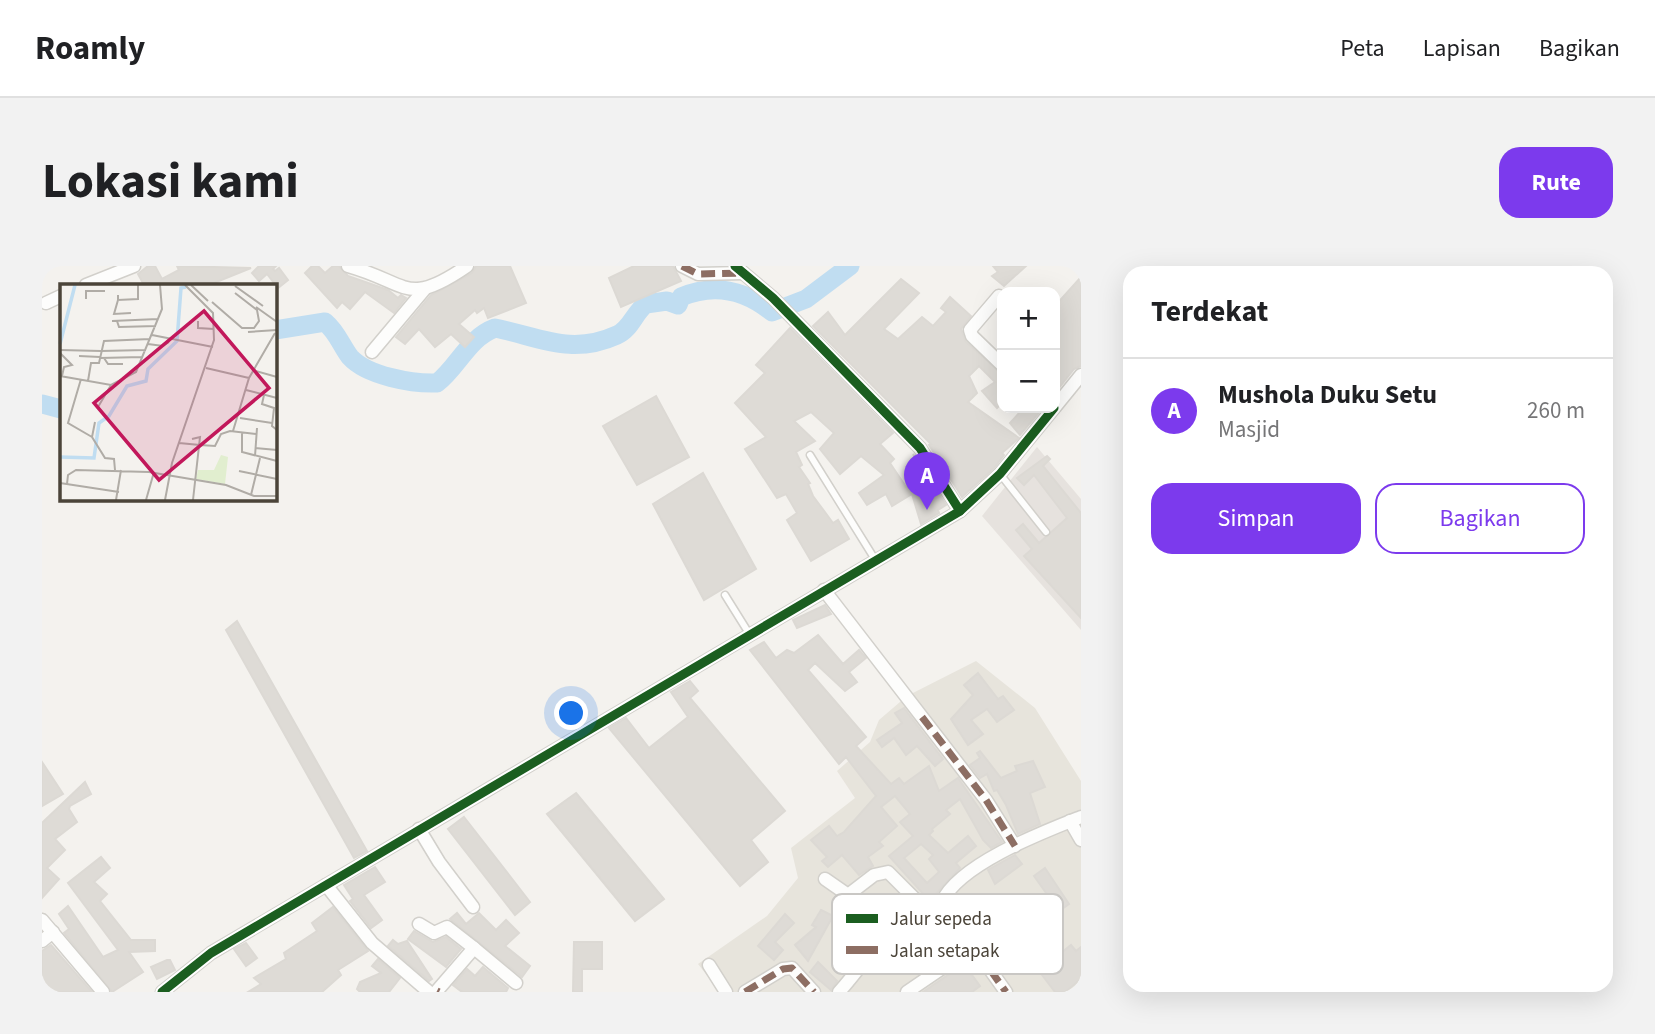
<!DOCTYPE html>
<html lang="id">
<head>
<meta charset="utf-8">
<style>
	body { margin:0; font-family:"Source Sans 3",sans-serif; background:#f2f2f2; color:#202124 }
	.controls { position:absolute; right:21px; top:21px; display:grid; overflow:hidden; border-radius:14px; box-shadow:0 7px 28px #0002 }
	.controls button { width:63px; height:63px; display:grid; place-items:center; padding:0; border:0; border-bottom:2px solid #e0e0e0; background:#fff; color:#202124; font:35px sans-serif }
	.you { position:absolute; left:530px; top:448px; width:24px; height:24px; margin:-18px; border:5px solid #fff; border-radius:50%; background:#1a73e8; box-shadow:0 0 0 10px #1a73e833 }
	.badge { display:grid; place-items:center; width:46px; height:46px; border-radius:50%; background:#7c3aed; color:#fff; font-size:23px; font-weight:700 }
	.pin { position:absolute; translate:-50% -58px; filter:drop-shadow(0 2px 4px #0008) }
	.pin::after { content:''; position:absolute; top:37px; width:24px; height:21px; background:inherit; clip-path:polygon(0 0,100% 0,50% 100%) }
	.list { margin:0; padding:0; list-style:none }
	h2 { display:flex; justify-content:space-between; align-items:center; height:91px; margin:0; padding:0 28px; font-size:30px }
	h2 small { font-size:23px; font-weight:400; color:#757577 }
	.list li { display:grid; grid-template-columns:46px 1fr auto; gap:21px; align-items:center; box-sizing:border-box; height:105px; padding:0 28px; border-top:2px solid #e0e0e0 }
	.list b { display:block; font-size:26px; white-space:nowrap }
	.list p { margin:0; font-size:23px; white-space:nowrap; color:#757577 }
	.list em { font-size:23px; font-style:normal; color:#757577 }
	.actions { display:flex; gap:14px; padding:21px 28px }
	.actions a { flex:1; padding:16px 0; border:2px solid #7c3aed; border-radius:21px; text-align:center; font-size:24px; color:#7c3aed }
	.actions .main { background:#7c3aed; color:#fff }
	.map { position:relative; flex:none; width:1039px; height:726px; overflow:hidden; border-radius:21px }
	header { display:flex; align-items:center; gap:42px; box-sizing:border-box; height:98px; padding:0 35px; background:#fff; border-bottom:2px solid #e0e0e0 }
	header strong { font-size:33px }
	nav { display:flex; gap:38px; margin-inline-start:auto; font-size:24px }
	.intro { display:flex; align-items:center; justify-content:space-between; box-sizing:border-box; height:168px; padding:0 42px }
	h1 { margin:0; font-size:49px }
	.button { padding:18px 32px; border-radius:21px; background:#7c3aed; color:#fff; font-size:24px; font-weight:700 }
	main { display:flex; gap:42px; padding:0 42px }
	aside { flex:1; background:#fff; border-radius:21px; box-shadow:0 7px 28px #0002 }
	.map>svg:first-child { display:block }
</style>
</head>
<body>
<header>
<strong>Roamly</strong>
<nav><a>Peta</a><a>Lapisan</a><a>Bagikan</a></nav>
</header>
<div class="intro"><h1>Lokasi kami</h1><a class="button">Rute</a></div>
<main>
<div class="map">
<svg width="1039" height="726" viewBox="0 0 1039 726">
	<rect width="100%" height="100%" fill="#f4f2ee"/>
	<polygon fill="#e7e4dc" points="934,395 993,442 1039,515 1039,726 678,726 656,698 725,650 756,612 749,582 813,532 795,505 828,476 837,454 865,430"/>
	<polygon fill="#e6e2de" points="995,181 1039,233 1039,364 940,250"/>
	<g fill="none" stroke-linecap="round" stroke-linejoin="round">
		<g stroke="#c0ddf1" stroke-width="19">
			<path d="M233,64L283,56C295,66 299,79 308,91C325,110 371,118 395,117C416,101 426,72 453,62C498,71 529,90 575,69C589,63 592,47 604,38L625,35L636,39L639,31C672,17 703,24 730,46L764,33L808,0"/>
			<polyline points="0,138 19,143"/>
		</g>
	</g>
	<g fill="#dedbd6" stroke="#dcd9d4" stroke-width="2" fill-rule="evenodd">
		<polygon points="106,0 113,0 120,13 137,4 135,0 209,2 167,19 102,19 96,8"/>
		<polygon points="217,0 234,0 231,3 233,5 237,2 246,14 236,22 225,8 217,15 210,7"/>
		<polygon points="270,0 276,0 283,7 291,0 297,0 306,10 346,24 356,32 359,29 364,32 352,47 323,26 308,43 300,36 295,42 263,7"/>
		<polygon points="434,0 468,0 484,37 446,52 442,42 435,47 433,44 417,58 432,71 423,81 409,68 393,81 377,63 363,78 354,71 389,29 430,7"/>
		<polygon points="592,0 631,0 639,15 579,41 567,12"/>
		<polygon points="951,0 984,0 962,20 950,10 956,6"/>
		<polygon points="1039,11 1039,100 1032,103 1013,127 1013,40"/>
		<polygon points="859,13 877,27 842,63 856,73 880,51 891,60 904,46 899,42 908,31 929,50 919,63 924,76 960,108 960,137 955,142 940,125 953,116 937,100 927,110 935,127 926,136 977,172 960,187 962,189 952,202 920,231 887,179 889,178 771,60 786,46 803,69"/>
		<polygon points="748,62 851,167 838,178 852,193 848,197 864,221 878,211 869,197 874,194 871,188 904,239 896,244 897,247 879,258 870,228 850,240 844,228 825,239 817,227 842,209 819,190 798,208 778,183 792,167 769,146 752,155 773,175 754,186 760,199 757,201 768,217 766,218 771,230 791,257 796,254 807,273 769,295 745,254 755,247 744,228 735,232 703,183 724,171 693,137 723,107 714,99"/>
		<polygon points="614,130 647,191 595,219 561,160"/>
		<polygon points="974,142 1001,142 978,169 968,157 978,146"/>
		<polygon points="1005,190 1008,193 1001,200 1039,247 1039,352 982,290 990,283 974,264 981,258 997,277 1025,252 992,209 982,219 975,212"/>
		<polygon points="661,207 714,303 662,334 611,238"/>
		<polygon points="783,339 789,348 755,362 751,354"/>
		<polygon points="195,355 325,585 312,592 184,364"/>
		<path d="M776,369L801,398L817,384L824,392L807,406L815,416L803,425L773,397L766,404L824,471L814,480L849,518L857,512L862,518L887,500L897,525L916,512L960,576L949,582L941,574L918,533L904,544L908,548L890,563L891,565L887,569L906,587L926,570L934,580L914,597L918,602L892,630L885,632L847,590L871,570L858,556L868,548L853,530L839,541L855,560L837,576L841,580L826,591L831,600L817,609L800,589L786,601L780,595L785,591L769,574L787,560L795,570L802,566L834,530L804,491L797,498L708,384L722,376L734,392L745,384L752,387ZM879,578L891,589L887,593L897,606L885,617L862,592Z"/>
		<polygon points="936,407 956,433 961,430 972,444 955,456 945,443 929,454 941,468 926,479 909,453 931,429 922,419"/>
		<polygon points="648,415 656,425 648,432 743,545 709,574 726,596 698,620 567,462 584,452 607,482 646,451 629,426"/>
		<polygon points="862,442 901,493 893,500 875,480 864,489 852,472 840,481 835,474 860,457 853,447"/>
		<polygon points="938,485 959,512 975,505 973,500 991,495 1003,521 988,527 998,558 976,568 964,539 955,524 952,525 945,508 938,512 928,499 938,492 935,487"/>
		<polygon points="0,496 21,528 0,540"/>
		<polygon points="43,516 49,528 28,540 27,543 35,556 13,573 23,584 5,602 17,613 0,632 0,557"/>
		<polygon points="534,527 622,633 593,655 505,548"/>
		<polygon points="422,551 488,636 473,649 406,563"/>
		<polygon points="973,589 980,598 953,618 946,604"/>
		<polygon points="59,591 68,602 52,616 65,628 58,635 89,674 113,674 113,685 87,686 101,706 70,726 22,667 27,663 17,648 26,640 61,691 76,684 26,617"/>
		<polygon points="333,601 343,616 322,629 340,654 329,662 308,635 311,633 302,619"/>
		<polygon points="1003,602 1027,638 1017,645 992,610"/>
		<polygon points="291,641 326,685 296,704 299,709 280,726 206,726 219,718 212,712 244,693 242,687 275,665 270,657"/>
		<polygon points="779,644 791,650 766,695 753,679 774,661 770,659"/>
		<polygon points="415,647 424,658 437,647 454,664 464,654 477,667 463,680 488,700 480,711 408,653"/>
		<polygon points="743,648 752,657 733,676 741,684 732,694 716,680"/>
		<polygon points="372,665 391,676 404,671 419,683 404,701 366,673"/>
		<polygon points="351,674 356,678 365,675 390,713 387,715 346,680"/>
		<polygon points="532,676 560,676 560,703 540,703 540,726 531,726"/>
		<polygon points="204,677 215,692 204,700 192,683"/>
		<polygon points="9,679 50,726 0,726 0,685"/>
		<polygon points="1029,679 1034,685 1039,681 1039,713 1023,726 1013,726 997,705"/>
		<polygon points="336,693 358,712 347,726 318,726 315,723 318,716 339,707 330,700"/>
		<polygon points="125,694 128,694 133,704 115,713 109,701"/>
		<polygon points="776,696 795,715 789,724 768,706"/>
		<polygon points="922,698 938,720 930,726 881,726"/>
		<polygon points="441,701 466,722 464,726 420,726 411,719 425,703 433,710"/>
	</g>
	<g fill="none" stroke-linecap="round" stroke-linejoin="round">
		<defs>
			<g id="lane">
				<polyline points="768,189 834,295"/>
				<polyline points="958,208 1004,266"/>
				<polyline points="683,329 708,369"/>
			</g>
			<g id="street">
				<path d="M306,0C367,17 364,42 425,0"/>
				<polyline points="640,0 656,8 701,7"/>
				<polyline points="693,0 731,32 878,182 918,245"/>
				<polyline points="44,19 92,0"/>
				<polyline points="957,30 928,64 930,70 960,99"/>
				<polyline points="4,37 19,30"/>
				<polyline points="330,86 382,24"/>
				<polyline points="1013,141 1039,109"/>
				<polyline points="782,324 944,534 973,580"/>
				<polyline points="1028,555 1039,574"/>
				<polyline points="377,563 397,596 431,641"/>
				<polyline points="783,613 806,629 843,667"/>
				<polyline points="284,619 330,677 387,726"/>
				<polyline points="806,629 832,609 846,606 882,642"/>
				<path d="M900,636C917,598 1001,566 1039,551"/>
				<polyline points="900,636 964,726"/>
				<polyline points="0,654 61,726"/>
				<polyline points="377,658 392,667 405,661 432,682 394,726"/>
				<polyline points="0,675 11,666"/>
				<polyline points="432,682 474,717"/>
				<polyline points="667,699 684,726"/>
				<polyline points="120,726 169,687 918,245 958,208 1012,142"/>
				<polyline points="703,726 741,703 750,702 772,726"/>
				<path d="M797,726C835,684 841,655 900,636"/>
				<polyline points="865,726 931,681"/>
			</g>
		</defs>
		<use href="#lane" stroke="#d2d0cb" stroke-width="9"/>
		<use href="#street" stroke="#d2d0cb" stroke-width="15"/>
		<use href="#lane" stroke="#fdfdfc" stroke-width="6"/>
		<use href="#street" stroke="#fdfdfc" stroke-width="12"/>
		<g stroke="#8d6e63" stroke-width="7" stroke-dasharray="14 7" stroke-linecap="butt">
			<polyline points="640,0 656,8 701,7"/>
			<polyline points="880,451 944,534 973,580"/>
			<polyline points="900,636 964,726"/>
			<polyline points="395,725 397,726"/>
			<polyline points="703,726 741,703 750,702 772,726"/>
		</g>
		<defs>
			<g id="cycleway">
				<polyline points="693,0 731,32 878,182 918,245"/>
				<polyline points="120,726 169,687 918,245 958,208 1012,142"/>
			</g>
		</defs>
		<use href="#cycleway" stroke="#fff" stroke-width="13"/>
		<use href="#cycleway" stroke="#1b5e20" stroke-width="9"/>
	</g>
	<g transform="translate(18 18)">
		<rect width="217" height="217" fill="#f4f2ee"/>
		<path d="M161,171L168,173L165,200L136,195L138,186H154Z" fill="#e1eecf"/>
		<path fill="none" stroke="#c0ddf1" stroke-width="3.5" d="M0,60L15,1M0,173L34,174L39,139L49,132L67,102L86,97L88,85L117,57L121,4L126,3"/>
		<path fill="none" stroke="#b0aca6" stroke-width="2" d="M131,1L148,17M175,2L203,22M58,11V16L78,15V1M26,15V7H45M58,16L54,30L71,29M152,18L182,44H194L199,37L197,26L175,9M196,23L217,38M52,37L98,35M57,37L59,43L96,42M138,37V44L154,45M188,48L217,46M92,51L153,63M88,60L103,62L109,58M0,66L41,67M41,67L86,66M0,69L12,81L4,83L2,92M19,72L40,73M40,74L82,73M44,74L48,80H63M146,84L189,94M192,86L217,93M0,92L51,101L76,88L102,25L100,1M21,95L8,139L32,153M28,97L31,79H39L44,57L90,55M186,106L217,114M204,111L202,120L214,124L212,142L217,146M38,123L51,101M180,134L212,139M35,138L32,153L45,174L54,175L55,186M173,147L189,94L215,49M182,149V168L217,177M132,155L140,153L133,216M119,159L140,161M140,161L155,162L161,150L170,147L196,150M195,164L217,166M195,172L197,144M179,187L217,195M0,199L59,208M7,200L8,191L16,186L89,188L166,201L194,212H217M191,211L200,174M56,216L61,186M86,216L94,188M105,216L112,179L154,56L153,29L125,1"/>
		<path fill="#c2185b" fill-opacity="0.15" stroke="#c2185b" stroke-width="3.5" d="M144,27L209,104L99,196L34,119Z"/>
		<rect width="217" height="217" fill="none" stroke="#4b4439" stroke-width="3.5"/>
	</g>
	<rect x="790" y="628" width="231" height="80" rx="10" fill="#fff" stroke="#c9c7c4" stroke-width="2"/>
	<rect x="804" y="648" width="32" height="9" fill="#1b5e20"/>
	<rect x="804" y="680" width="32" height="8" fill="#8d6e63"/>
	<g font-size="19" fill="#4b4439">
		<text x="848" y="659">Jalur sepeda</text>
		<text x="848" y="691">Jalan setapak</text>
	</g>
</svg>
<div class="controls">
<button>+</button>
<button>−</button>
</div>
<div class="you"></div>
<div class="pin badge" style="left:885px;top:244px">A</div>
</div>
<aside>
<h2>Terdekat<small></small></h2>
<ul class="list">
<li><span class="badge">A</span><div><b>Mushola Duku Setu</b><p>Masjid</p></div><em>260 m</em></li>
</ul>
<div class="actions"><a class="main">Simpan</a><a>Bagikan</a></div>
</aside>
</main>
</body>
</html>
